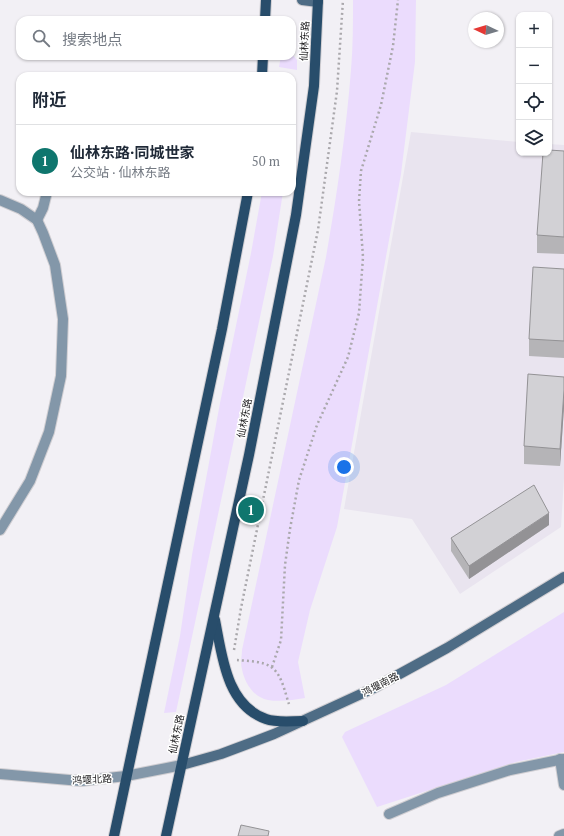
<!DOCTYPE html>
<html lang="zh">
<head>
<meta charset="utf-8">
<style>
	body { margin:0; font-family:"PT Serif","Noto Sans SC",serif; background:#f2f2f3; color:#1f2937 }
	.controls { position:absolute; right:12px; top:12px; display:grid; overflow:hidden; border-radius:8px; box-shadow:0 1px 3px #0004 }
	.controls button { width:36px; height:36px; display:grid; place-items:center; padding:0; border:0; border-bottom:1px solid #e0e1e3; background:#fff; color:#1f2937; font:20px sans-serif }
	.compass { position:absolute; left:468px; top:12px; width:36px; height:36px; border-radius:50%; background:#fff; box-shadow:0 1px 3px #0004; rotate:274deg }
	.you { position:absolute; left:344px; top:467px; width:14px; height:14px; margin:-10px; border:3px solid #fff; border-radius:50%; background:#1a73e8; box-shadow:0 0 0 6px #1a73e833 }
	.badge { display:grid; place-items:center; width:26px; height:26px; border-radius:50%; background:#0f766e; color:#fff; font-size:13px; font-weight:700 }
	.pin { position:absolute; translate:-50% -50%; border:2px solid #fff; box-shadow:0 1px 4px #0006 }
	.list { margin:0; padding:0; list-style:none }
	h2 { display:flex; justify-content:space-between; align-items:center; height:52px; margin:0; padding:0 16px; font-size:17px }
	h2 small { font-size:13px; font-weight:400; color:#747a83 }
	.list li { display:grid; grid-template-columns:26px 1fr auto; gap:12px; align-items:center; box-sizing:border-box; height:72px; padding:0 16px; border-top:1px solid #e0e1e3 }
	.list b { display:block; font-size:15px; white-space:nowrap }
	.list p { margin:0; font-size:13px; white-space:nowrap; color:#747a83 }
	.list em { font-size:13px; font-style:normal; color:#747a83 }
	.icon { flex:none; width:22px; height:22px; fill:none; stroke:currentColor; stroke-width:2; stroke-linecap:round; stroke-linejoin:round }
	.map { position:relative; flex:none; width:564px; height:836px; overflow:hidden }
	.search { position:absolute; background:#fff; box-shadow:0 1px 3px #0004; left:16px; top:16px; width:280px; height:44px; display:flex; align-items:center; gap:10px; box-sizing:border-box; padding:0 14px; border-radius:12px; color:#747a83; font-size:15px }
	.panel { position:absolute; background:#fff; box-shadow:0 1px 3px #0004; left:16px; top:72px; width:280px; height:124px; border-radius:12px }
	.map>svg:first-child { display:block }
</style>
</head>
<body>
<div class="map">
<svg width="564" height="836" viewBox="0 0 564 836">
	<rect width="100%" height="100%" fill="#f2f0f5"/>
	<polygon fill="#e9e4ef" points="411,132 519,142 519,153 549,153 549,144 564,145 564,478 561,527 460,594 412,519 344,509"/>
	<g fill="#ebdcfd">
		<path d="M353,0H416L415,62L401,174L337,527L310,610L298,662L305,698C293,700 280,702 268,700C254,698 244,682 242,669C240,663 242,656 242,650L326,257C337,195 346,133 351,70C353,47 353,23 353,0Z"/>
		<polygon points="292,54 297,60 297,70 279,67 281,56 292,56"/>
		<polygon points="262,192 283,192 273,256 176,712 164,713 180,636 192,555 220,403 251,253"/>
		<polygon points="564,612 564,752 516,762 377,807 342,737 345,732 446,685"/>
	</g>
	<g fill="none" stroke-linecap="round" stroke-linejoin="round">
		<defs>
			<g id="street">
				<polyline points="0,200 21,209 37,220 43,233 55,265 63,319 61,376 49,432 30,481 0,530"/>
				<polyline points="37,220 43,208 47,192"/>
				<polyline points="560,759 564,785"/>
				<polyline points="0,774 81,781 126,776 182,765"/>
				<polyline points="389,814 438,793 510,770 564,759"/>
				<polyline points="559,836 564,834"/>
			</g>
			<g id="secondary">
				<polyline points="302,0 318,2"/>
				<polyline points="182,765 221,754 274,734 374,688 447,648 564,577"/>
			</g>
			<g id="primary">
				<polyline points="265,20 266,0"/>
				<polyline points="262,76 263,56"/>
				<path d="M215,620C222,655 226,705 266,719C277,723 291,721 303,721"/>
				<polyline points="114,836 222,329 248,192"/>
				<polyline points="166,836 249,455 296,215 314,86 318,0"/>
			</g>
		</defs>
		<use href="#street" stroke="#d0ced2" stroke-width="12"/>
		<use href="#secondary" stroke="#d0ced2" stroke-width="12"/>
		<use href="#primary" stroke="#d0ced2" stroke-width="12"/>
		<g stroke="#aaa8ac" stroke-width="2.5" stroke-dasharray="2 3" stroke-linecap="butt">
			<polyline points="234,650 241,608 318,230 337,91 343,0"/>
			<path d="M237,660C247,661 263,661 271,667C282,674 285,693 289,704"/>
			<polyline points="272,667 281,640 285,565 290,529 299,480 317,425 348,357 359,313 363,257 359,201 361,171 381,105 393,46 398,0"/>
		</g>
		<use href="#street" stroke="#8397a9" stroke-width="10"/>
		<use href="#secondary" stroke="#4e6c85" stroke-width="10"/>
		<use href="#primary" stroke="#284d6b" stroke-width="10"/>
	</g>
	<g fill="#b5b4b7">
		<polygon points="564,151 564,254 537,253 537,235"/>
		<polygon points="564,269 564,358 529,356 529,339"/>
		<polygon points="564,377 564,407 560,466 524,464 524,446"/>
		<polygon points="549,525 469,579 451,551 451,538"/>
	</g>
	<g fill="#939295">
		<polygon points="564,390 564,407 560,466 560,449"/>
		<polygon points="549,513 549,525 469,579 469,566"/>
	</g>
	<g fill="#d2d1d5" stroke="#939295">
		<polygon points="549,150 564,151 564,237 537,235 543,153 549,153"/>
		<polygon points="533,267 564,269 564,341 529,339"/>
		<polygon points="528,374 564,377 564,390 560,449 524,446"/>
		<polygon points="534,485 549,513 469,566 451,538"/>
		<polygon points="241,825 269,831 268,836 238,836"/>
	</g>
	<g text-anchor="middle" stroke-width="3" stroke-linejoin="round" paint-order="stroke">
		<g font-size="10" fill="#1c1b1d" stroke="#fff">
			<text transform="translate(304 41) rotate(-87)" y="4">仙林东路</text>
			<text transform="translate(244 418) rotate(-79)" y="4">仙林东路</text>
			<text transform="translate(380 684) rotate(-27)" y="4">鸿堰南路</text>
			<text transform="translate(176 734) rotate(-78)" y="4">仙林东路</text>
			<text transform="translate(92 779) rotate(-3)" y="4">鸿堰北路</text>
		</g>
	</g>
</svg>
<div class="controls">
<button>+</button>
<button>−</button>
<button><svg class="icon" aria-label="locate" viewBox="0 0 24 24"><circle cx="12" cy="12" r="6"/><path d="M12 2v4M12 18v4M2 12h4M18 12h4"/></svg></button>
<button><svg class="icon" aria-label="layers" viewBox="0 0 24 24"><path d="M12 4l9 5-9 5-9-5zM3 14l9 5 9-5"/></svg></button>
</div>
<svg class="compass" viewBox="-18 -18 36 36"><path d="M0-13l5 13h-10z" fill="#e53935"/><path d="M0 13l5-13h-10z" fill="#747a83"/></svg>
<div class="you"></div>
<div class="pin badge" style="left:251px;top:510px">1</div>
<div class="search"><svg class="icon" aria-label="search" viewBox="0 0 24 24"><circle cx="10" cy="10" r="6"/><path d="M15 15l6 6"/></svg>搜索地点</div>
<section class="panel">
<h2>附近<small></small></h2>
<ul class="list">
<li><span class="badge">1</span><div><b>仙林东路·同城世家</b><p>公交站 · 仙林东路</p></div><em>50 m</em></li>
</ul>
</section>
</div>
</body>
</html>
